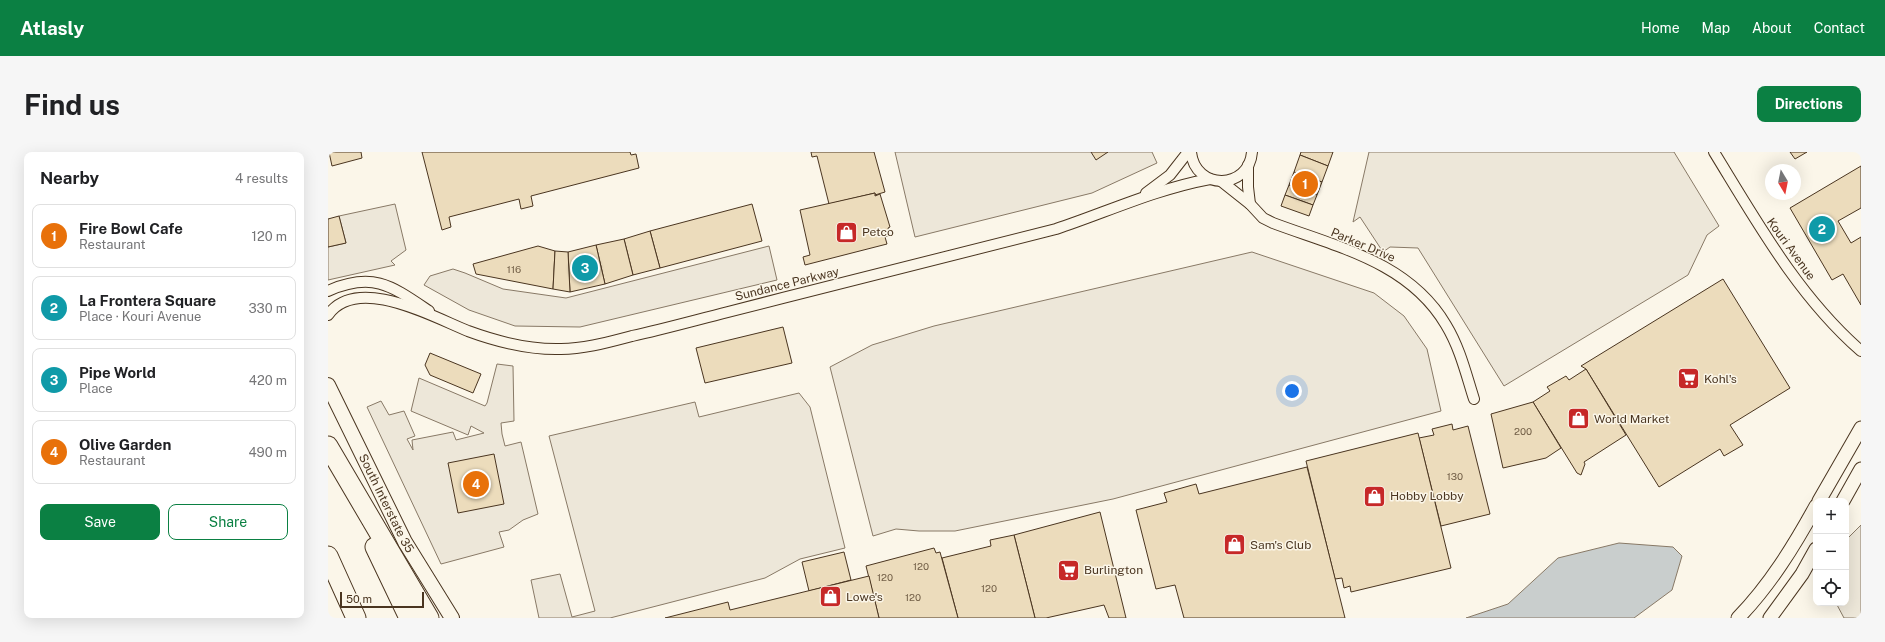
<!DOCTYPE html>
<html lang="en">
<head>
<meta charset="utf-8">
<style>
	body { margin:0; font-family:"Public Sans",sans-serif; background:#f6f6f6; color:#202124 }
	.controls { position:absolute; right:12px; bottom:12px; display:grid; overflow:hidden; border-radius:8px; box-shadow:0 4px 16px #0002 }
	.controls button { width:36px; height:36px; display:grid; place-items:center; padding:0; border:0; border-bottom:1px solid #e0e0e0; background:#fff; color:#202124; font:20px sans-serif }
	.compass { position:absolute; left:1437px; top:12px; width:36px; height:36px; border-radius:50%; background:#fff; box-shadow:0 4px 16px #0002; rotate:170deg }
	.scale { position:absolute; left:12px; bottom:10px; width:84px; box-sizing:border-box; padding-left:4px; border:2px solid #4a3520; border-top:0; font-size:11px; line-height:14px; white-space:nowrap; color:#4a3520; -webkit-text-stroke:3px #fbf6e9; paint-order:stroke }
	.you { position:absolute; left:964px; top:239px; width:14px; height:14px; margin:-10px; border:3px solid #fff; border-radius:50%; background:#1a73e8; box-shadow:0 0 0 6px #1a73e833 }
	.badge { display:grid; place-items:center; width:26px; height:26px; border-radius:50%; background:#0b8043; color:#fff; font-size:13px; font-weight:700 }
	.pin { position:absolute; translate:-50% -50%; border:2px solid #fff; box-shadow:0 1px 4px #0006 }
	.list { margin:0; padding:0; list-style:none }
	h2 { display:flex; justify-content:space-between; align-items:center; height:52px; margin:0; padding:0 16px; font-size:17px }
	h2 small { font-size:13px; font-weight:400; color:#757577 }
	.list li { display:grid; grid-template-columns:26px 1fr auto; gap:12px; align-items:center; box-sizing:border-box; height:64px; margin:0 8px 8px; padding:0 8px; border:1px solid #e0e0e0; border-radius:8px }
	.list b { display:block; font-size:15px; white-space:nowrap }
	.list p { margin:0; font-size:13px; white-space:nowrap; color:#757577 }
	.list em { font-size:13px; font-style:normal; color:#757577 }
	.actions { display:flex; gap:8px; padding:12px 16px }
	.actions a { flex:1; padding:9px 0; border:1px solid #0b8043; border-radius:8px; text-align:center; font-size:14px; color:#0b8043 }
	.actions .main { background:#0b8043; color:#fff }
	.icon { flex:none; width:22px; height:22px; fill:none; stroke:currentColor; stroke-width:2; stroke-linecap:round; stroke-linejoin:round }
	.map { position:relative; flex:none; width:1533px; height:466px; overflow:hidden; border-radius:8px }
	header { display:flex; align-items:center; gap:24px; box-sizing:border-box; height:56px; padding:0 20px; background:#0b8043; color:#fff }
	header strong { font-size:19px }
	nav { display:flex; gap:22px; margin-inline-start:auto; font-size:14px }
	.intro { display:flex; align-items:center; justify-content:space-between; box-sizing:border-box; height:96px; padding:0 24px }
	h1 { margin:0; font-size:28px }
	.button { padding:10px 18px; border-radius:8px; background:#0b8043; color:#fff; font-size:14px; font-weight:700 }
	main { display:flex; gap:24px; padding:0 24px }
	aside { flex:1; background:#fff; border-radius:8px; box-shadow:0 4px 16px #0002 }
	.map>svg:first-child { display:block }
</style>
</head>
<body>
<header>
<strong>Atlasly</strong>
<nav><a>Home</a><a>Map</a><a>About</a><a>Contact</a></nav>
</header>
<div class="intro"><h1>Find us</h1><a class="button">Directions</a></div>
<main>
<aside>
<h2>Nearby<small>4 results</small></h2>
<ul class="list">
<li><span class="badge" style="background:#e8710a">1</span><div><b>Fire Bowl Cafe</b><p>Restaurant</p></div><em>120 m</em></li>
<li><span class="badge" style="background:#0f9aa8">2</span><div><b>La Frontera Square</b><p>Place · Kouri Avenue</p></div><em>330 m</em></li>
<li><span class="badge" style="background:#0f9aa8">3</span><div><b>Pipe World</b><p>Place</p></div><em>420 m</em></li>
<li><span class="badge" style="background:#e8710a">4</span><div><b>Olive Garden</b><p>Restaurant</p></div><em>490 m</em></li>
</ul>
<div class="actions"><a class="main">Save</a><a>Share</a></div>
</aside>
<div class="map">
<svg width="1533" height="466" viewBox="0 0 1533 466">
	<rect width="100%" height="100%" fill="#fbf6e9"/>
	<g fill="#ede7d9" stroke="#887966">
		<polygon points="567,0 824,0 829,11 764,41 587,85"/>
		<polygon points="1041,0 1346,0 1391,74 1379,83 1360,123 1176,234 1090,96 1062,95 1055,100 1032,65 1025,70"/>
		<polygon points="67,52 78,98 63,109 67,113 0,128 0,95 18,91 11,64"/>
		<polygon points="441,94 449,128 252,175 187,174 141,158 96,133 102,124 125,117 137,121 175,137 238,146"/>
		<polygon points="924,100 1046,141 1076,164 1099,197 1113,259 785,347 627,379 591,379 568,377 545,384 502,215 544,193 606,174"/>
		<polygon points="169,212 185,214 186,269 173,271 174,282 177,294 193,290 210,362 195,368 181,378 171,380 176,395 113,412 39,255 53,249 61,263 76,259 87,284 79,287 85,298 84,288 125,280 128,288 156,281 143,274 140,283 83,259 91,226 157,254 159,251"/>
		<polygon points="471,241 482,255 517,396 472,407 437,426 282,466 211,466 203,428 232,422 244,465 267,459 221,284 367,250 371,265"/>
		<polygon points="1533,373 1533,466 1516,466 1508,451 1518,451 1518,388"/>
	</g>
	<polygon fill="#c9cecd" stroke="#887966" points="1291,391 1345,395 1354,404 1344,438 1306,466 1138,466 1180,452 1230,406"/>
	<g fill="#ecdcbc" stroke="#4a3520">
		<polygon points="1,0 33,0 34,6 4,14"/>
		<polygon points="94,0 302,0 303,3 308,2 311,16 203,44 205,54 193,57 191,47 121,65 123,75 114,78"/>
		<polygon points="483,0 546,0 557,40 547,43 547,41 501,52 489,4 484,5"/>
		<polygon points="763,0 780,0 768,8"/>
		<polygon points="973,0 1005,0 1000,14 972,3"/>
		<polygon points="1462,0 1479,0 1467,7"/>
		<polygon points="972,3 1000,14 994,30 966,20"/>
		<polygon points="1533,14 1533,56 1510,69 1523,91 1533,85 1533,153 1515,122 1504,128 1462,56"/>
		<polygon points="966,20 994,30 989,43 961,33"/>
		<polygon points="961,33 989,43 985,53 957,43"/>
		<polygon points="547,41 547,44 552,42 562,75 560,76 562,83 557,85 559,92 477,113 475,105 482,103 472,58"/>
		<polygon points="957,43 985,53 981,64 953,54"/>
		<polygon points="424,52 434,89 332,116 322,79"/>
		<polygon points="11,64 18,91 0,95 0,67"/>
		<polygon points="322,79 332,116 305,123 296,87"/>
		<polygon points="296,87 305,123 277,132 268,93"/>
		<polygon points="268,93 277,132 242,140 240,100"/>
		<polygon points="210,94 227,99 225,137 148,122 145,112"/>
		<polygon points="227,99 240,100 242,140 225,137"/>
		<polygon points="1395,127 1462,236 1402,273 1415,293 1396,304 1392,297 1331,335 1258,217 1253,214"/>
		<polygon points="455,175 464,211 377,231 368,196"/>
		<polygon points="102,201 153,222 145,241 102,223 97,213"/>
		<polygon points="1258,217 1298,283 1256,310 1257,312 1253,323 1249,321 1205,250 1222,239 1219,235 1238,224 1241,228"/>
		<polygon points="1205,250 1233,296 1218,306 1175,316 1163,262"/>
		<polygon points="1124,272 1125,278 1140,274 1162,362 1113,374 1091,286 1106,283 1104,277"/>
		<polygon points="1090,281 1123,416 1023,440 1022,434 1016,436 1014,426 1007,427 978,309"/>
		<polygon points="166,302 176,352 130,361 120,311"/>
		<polygon points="979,315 1017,466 856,466 847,433 828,437 808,358 839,350 836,341 868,332 871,342"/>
		<polygon points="772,360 798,466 781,466 776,453 718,466 707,466 686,383"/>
		<polygon points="686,383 707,466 630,466 614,406 663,394 662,388"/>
		<polygon points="606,396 608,401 612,400 630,466 551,466 538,414"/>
		<polygon points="516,400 523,428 481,439 474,410"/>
		<polygon points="541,424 551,466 337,466 400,450 402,458"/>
	</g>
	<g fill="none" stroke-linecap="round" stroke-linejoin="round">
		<defs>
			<g id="minor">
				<path d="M863,0C867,39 921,38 924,0"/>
				<path d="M1386,0C1429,70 1470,144 1533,199"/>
				<polyline points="920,13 920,35 922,52"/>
				<path d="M893,29L922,52L935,66L945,71C1009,95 1081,110 1118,173C1132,196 1138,222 1146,247"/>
				<polyline points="818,41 842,23 860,0"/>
				<path d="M0,139C45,119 64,134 101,159"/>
				<path d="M0,163C29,122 105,165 140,179C170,190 201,198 233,197C257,197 281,190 304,184C336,177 368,168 400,160C509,132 618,105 728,77C779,60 828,37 882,27"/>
			</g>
			<g id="tertiary">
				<polyline points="1491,349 1533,276"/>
				<polyline points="1515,349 1533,317"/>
				<path d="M1410,466C1442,433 1466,394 1488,354"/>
				<polyline points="1442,466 1474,422 1488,397"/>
			</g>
			<g id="secondary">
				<path id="s1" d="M0,233L77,390L124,466"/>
			</g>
			<g id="motorway">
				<polyline points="0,294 101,466"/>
				<polyline points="47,395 81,466"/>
				<polyline points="0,404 28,466"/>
			</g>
		</defs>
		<use href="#minor" stroke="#4a3520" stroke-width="12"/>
		<use href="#tertiary" stroke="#4a3520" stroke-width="15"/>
		<use href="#secondary" stroke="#4a3520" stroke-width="16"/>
		<use href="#motorway" stroke="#4a3520" stroke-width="21"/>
		<use href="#minor" stroke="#fbf6e9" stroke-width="10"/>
		<use href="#tertiary" stroke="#fbf6e9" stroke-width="13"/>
		<use href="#secondary" stroke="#fbf6e9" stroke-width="14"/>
		<use href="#motorway" stroke="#fbf6e9" stroke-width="19"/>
	</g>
	<defs>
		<symbol id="shop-square" viewBox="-11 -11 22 22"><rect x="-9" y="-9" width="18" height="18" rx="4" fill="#c62828" stroke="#fbf6e9"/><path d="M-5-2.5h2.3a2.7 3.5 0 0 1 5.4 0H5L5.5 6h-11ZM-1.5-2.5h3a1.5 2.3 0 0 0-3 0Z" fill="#fff"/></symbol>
		<symbol id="supermarket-square" viewBox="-11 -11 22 22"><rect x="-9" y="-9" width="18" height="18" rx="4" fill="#c62828" stroke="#fbf6e9"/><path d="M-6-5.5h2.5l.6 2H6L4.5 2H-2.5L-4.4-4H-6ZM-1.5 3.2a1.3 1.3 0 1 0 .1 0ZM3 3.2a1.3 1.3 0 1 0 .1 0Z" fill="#fff"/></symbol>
	</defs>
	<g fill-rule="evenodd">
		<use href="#shop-square" x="506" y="68" width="25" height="25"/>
		<use href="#supermarket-square" x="1348" y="214" width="25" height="25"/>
		<use href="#shop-square" x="1238" y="254" width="25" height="25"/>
		<use href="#shop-square" x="1034" y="332" width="25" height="25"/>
		<use href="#shop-square" x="894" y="380" width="25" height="25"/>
		<use href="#supermarket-square" x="728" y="406" width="25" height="25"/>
		<use href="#shop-square" x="490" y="432" width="25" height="25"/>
	</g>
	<g text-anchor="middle" stroke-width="3" stroke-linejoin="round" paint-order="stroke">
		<g font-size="10" fill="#725f47">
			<text x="186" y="121">116</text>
			<text x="1195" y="283">200</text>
			<text x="1127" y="328">130</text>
			<text x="593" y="418">120</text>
			<text x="557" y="429">120</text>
			<text x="661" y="440">120</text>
			<text x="585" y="449">120</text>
		</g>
		<g font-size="12" fill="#4a3520" stroke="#fbf6e9" text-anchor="start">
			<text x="534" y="84">Petco</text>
			<text x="1376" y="231">Kohl's</text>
			<text x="1266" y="271">World Market</text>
			<text x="1062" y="348">Hobby Lobby</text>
			<text x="922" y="397">Sam's Club</text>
			<text x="756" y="422">Burlington</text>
			<text x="518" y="449">Lowe's</text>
		</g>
		<g font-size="12" fill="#4a3520" stroke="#fbf6e9">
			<text transform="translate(1035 93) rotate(23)" y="4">Parker Drive</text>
			<text transform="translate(1463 97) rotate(54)" y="4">Kouri Avenue</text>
			<text transform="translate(459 132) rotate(-14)" y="4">Sundance Parkway</text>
			<text dy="4" stroke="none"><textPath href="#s1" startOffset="132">South Interstate 35</textPath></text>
		</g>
	</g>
</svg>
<div class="controls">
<button>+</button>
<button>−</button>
<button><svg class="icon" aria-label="locate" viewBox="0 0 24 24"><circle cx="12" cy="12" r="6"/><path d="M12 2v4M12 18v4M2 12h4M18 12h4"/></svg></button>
</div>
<svg class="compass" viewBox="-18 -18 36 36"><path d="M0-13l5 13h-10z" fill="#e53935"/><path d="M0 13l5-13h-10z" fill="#757577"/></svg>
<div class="scale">50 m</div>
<div class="you"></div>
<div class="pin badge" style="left:977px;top:32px;background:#e8710a">1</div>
<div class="pin badge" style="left:1494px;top:77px;background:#0f9aa8">2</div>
<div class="pin badge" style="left:257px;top:116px;background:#0f9aa8">3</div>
<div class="pin badge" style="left:148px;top:332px;background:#e8710a">4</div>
</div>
</main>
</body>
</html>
